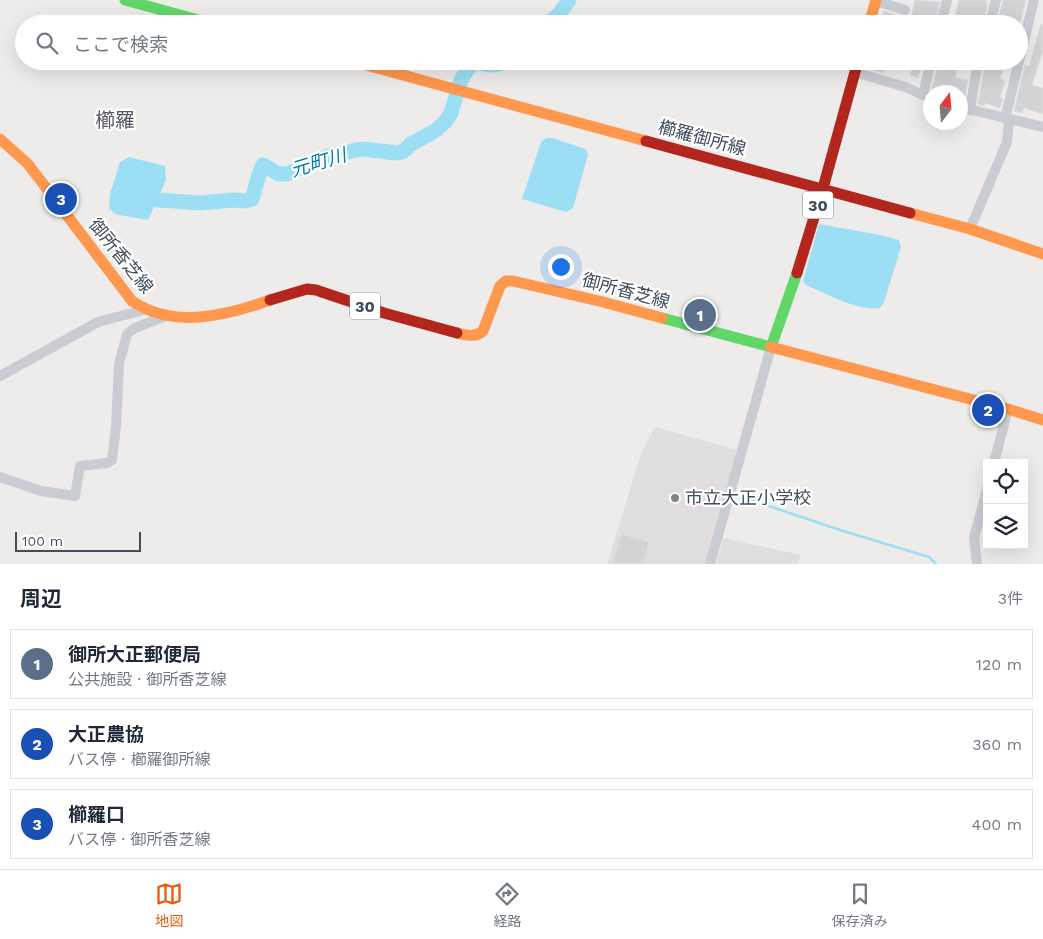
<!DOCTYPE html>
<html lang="ja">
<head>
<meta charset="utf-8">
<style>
	body { margin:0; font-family:"Work Sans","Noto Sans JP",sans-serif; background:#f2f2f3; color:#1f2937 }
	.controls { position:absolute; right:15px; bottom:15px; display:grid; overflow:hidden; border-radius:0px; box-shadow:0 5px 20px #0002 }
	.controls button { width:45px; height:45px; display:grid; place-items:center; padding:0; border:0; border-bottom:1px solid #e0e1e3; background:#fff; color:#1f2937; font:25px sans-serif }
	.compass { position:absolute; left:923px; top:85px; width:45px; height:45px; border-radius:50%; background:#fff; box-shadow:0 5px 20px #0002; rotate:16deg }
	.scale { position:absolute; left:15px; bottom:12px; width:126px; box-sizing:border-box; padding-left:5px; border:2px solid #414e5b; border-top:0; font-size:14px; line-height:18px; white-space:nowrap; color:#414e5b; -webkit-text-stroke:4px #fff; paint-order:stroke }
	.you { position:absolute; left:560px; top:266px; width:18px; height:18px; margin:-12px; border:4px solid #fff; border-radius:50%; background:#1a73e8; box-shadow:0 0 0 8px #1a73e833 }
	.badge { display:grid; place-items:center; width:32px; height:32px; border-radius:50%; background:#ea580c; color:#fff; font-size:16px; font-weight:700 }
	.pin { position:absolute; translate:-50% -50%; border:2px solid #fff; box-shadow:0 1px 5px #0006 }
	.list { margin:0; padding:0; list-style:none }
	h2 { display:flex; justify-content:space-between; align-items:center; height:65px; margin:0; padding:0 20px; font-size:21px }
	h2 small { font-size:16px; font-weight:400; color:#747a83 }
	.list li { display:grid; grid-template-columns:32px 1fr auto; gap:15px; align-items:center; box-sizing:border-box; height:70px; margin:0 10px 10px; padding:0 10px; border:1px solid #e0e1e3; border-radius:0px }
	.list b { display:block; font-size:19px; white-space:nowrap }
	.list p { margin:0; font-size:16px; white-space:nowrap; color:#747a83 }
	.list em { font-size:16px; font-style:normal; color:#747a83 }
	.icon { flex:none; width:28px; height:28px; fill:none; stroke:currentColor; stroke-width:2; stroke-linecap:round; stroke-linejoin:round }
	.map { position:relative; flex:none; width:1043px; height:564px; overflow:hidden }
	.search { position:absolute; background:#fff; box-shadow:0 5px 20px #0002; left:15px; right:15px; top:15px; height:55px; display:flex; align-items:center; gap:12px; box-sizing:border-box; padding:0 18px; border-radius:28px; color:#747a83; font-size:19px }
	.sheet { height:305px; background:#fff }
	nav { display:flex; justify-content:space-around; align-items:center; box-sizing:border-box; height:70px; border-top:1px solid #e0e1e3; background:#fff; font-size:14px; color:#747a83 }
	nav a { display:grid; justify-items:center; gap:2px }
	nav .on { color:#ea580c }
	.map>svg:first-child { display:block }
</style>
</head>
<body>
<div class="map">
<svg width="1043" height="564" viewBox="0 0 1043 564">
	<rect width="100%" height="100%" fill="#edeceb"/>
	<g fill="#dfddde">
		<polygon points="655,427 737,450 705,564 607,564 641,454"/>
		<polygon points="724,538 801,555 798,564 716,564"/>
	</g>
	<g fill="#9cdef3">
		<polygon points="546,138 552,138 586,149 588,155 573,208 566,212 522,199 541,142"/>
		<polygon points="129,157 165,166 166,180 148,220 115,214 109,208 110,194 120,162"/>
		<path d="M819,224L880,235L899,240L901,247L884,302L880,308C856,311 828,294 806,285L803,281Z"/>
	</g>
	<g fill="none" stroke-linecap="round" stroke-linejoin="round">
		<polyline stroke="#9cdef3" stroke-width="2.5" points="736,495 840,530 929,557 936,564"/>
		<g stroke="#9cdef3" stroke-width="15">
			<polyline points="547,24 559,14 569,0"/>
			<path d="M139,195L159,200L200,203L234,200L244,201L252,199L259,175L263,165L279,174H287L328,156L362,149L397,153L404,151L411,144L435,131L445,122L451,113L461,80L473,61C486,65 496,67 508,61"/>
		</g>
	</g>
	<g fill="#d2d3d4" stroke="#dededf">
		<polygon points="915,0 940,2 934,24 880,24 884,11 910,20"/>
		<polygon points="959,0 987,0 986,4 988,4 983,24 953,24"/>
		<polygon points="1003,0 1026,0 1020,24 1007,24 1007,22 998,19"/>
		<polygon points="1041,24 1043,25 1043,51 1032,85 1043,88 1043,114 1024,108 1022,113 1014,111 1025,65 1029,66"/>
		<polygon points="868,61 886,61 883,73 867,68"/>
		<polygon points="914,61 923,61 918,78 910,75"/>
		<polygon points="987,61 1004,65 1000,79 1005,81 1000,98 1003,98 1000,108 985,103 984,106 978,104 985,64 986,64"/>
		<polygon points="941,63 945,67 957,71 955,78 968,80 965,96 962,95 963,92 934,92 931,91 936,72 938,65 940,65"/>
		<polygon points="621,534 649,542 643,564 612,564"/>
	</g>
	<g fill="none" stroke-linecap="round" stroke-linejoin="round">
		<g stroke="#c9cdd1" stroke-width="10">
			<polyline points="876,1 905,10"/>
			<polyline points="941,24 947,0"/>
			<polyline points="990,24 996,0"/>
			<polyline points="947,61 957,64"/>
			<polyline points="855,72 905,87 930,98"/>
			<polyline points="923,95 931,61"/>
			<polyline points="960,107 1043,127"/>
			<polyline points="970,110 978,61"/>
			<polyline points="1005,119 1034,0"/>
			<polyline points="970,229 1007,142 1009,120"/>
			<polyline points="0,376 98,322 144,310"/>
			<polyline points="994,463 1008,409"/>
			<polyline points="0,477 41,491 75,496 80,466 107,463 112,460 116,427 119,364 127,334 135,328 163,317"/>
			<polyline points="710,564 771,347"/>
			<polyline points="977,564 974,538 987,489"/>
		</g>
		<g stroke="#63d668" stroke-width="11">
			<polyline points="125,0 213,24"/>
			<polyline points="662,318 771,347 797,273"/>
		</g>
		<g stroke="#ff974d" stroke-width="11">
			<polyline points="869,24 876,0"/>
			<polyline points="351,61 646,141"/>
			<path d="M0,139L28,164L132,301C173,329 226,316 270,300"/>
			<polyline points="910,213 970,229 1043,254"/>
			<path d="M457,333C467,335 475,338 483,331L500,286L506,281H513L603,302L662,318"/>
			<polyline points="771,347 1008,409 1043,420"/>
		</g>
		<g stroke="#b3261e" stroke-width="11">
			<polyline points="646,141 910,213"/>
			<polyline points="797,273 823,188 858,61"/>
			<polyline points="270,300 307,289 316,290 384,313 457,333"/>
		</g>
	</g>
	<circle fill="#7d858d" stroke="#fff" stroke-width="2" cx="675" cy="498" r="5"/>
	<g text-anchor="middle" stroke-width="4.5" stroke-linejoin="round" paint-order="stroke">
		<g fill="#fff" stroke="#7a838c" stroke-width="1">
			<rect x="803" y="191.5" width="30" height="27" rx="4"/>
			<rect x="350" y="292.5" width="30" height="27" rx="4"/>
		</g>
		<g font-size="16" font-weight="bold" fill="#414e5b">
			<text x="818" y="211">30</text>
			<text x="365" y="312">30</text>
		</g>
		<g font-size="18" fill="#414e5b" stroke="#fff">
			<text transform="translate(702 138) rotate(15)" y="6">櫛羅御所線</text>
			<text transform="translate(121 256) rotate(51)" y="6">御所香芝線</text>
			<text transform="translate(626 291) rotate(15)" y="6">御所香芝線</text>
		</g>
		<g font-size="18" fill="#414e5b" stroke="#fff" text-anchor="start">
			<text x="685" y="504">市立大正小学校</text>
		</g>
		<g font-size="19" font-style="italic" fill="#017fa7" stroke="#fff">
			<text transform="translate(318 162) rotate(-17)" y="7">元町川</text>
		</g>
		<g font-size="20" fill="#575b61" stroke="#fff">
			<text x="115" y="127">櫛羅</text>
		</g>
	</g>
</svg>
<div class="controls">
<button><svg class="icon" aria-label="locate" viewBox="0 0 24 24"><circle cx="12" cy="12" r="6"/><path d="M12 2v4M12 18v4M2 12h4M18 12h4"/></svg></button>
<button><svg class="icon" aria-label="layers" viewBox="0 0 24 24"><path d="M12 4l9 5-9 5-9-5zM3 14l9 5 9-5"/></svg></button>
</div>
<svg class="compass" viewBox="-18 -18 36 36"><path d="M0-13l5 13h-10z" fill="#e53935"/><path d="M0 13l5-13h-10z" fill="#747a83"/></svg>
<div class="scale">100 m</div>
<div class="you"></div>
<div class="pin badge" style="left:700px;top:315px;background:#5c6f8a">1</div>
<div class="pin badge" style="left:988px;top:410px;background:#1a4fb4">2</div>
<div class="pin badge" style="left:61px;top:199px;background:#1a4fb4">3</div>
<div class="search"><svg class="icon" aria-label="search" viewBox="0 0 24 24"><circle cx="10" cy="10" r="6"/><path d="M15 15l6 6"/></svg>ここで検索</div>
</div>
<section class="sheet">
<h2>周辺<small>3件</small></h2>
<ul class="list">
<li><span class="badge" style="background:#5c6f8a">1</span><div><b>御所大正郵便局</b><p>公共施設 · 御所香芝線</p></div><em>120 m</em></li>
<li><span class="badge" style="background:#1a4fb4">2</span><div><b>大正農協</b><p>バス停 · 櫛羅御所線</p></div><em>360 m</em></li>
<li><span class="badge" style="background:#1a4fb4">3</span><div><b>櫛羅口</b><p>バス停 · 御所香芝線</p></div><em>400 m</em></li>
</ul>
</section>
<nav>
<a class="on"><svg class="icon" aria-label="map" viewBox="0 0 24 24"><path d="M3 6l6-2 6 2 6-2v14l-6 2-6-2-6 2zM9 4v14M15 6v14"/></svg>地図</a>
<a><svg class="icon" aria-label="directions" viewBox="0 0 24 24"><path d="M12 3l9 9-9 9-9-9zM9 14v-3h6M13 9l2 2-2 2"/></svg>経路</a>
<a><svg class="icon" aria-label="saved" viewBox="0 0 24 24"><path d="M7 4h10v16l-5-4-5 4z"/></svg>保存済み</a>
</nav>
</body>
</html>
